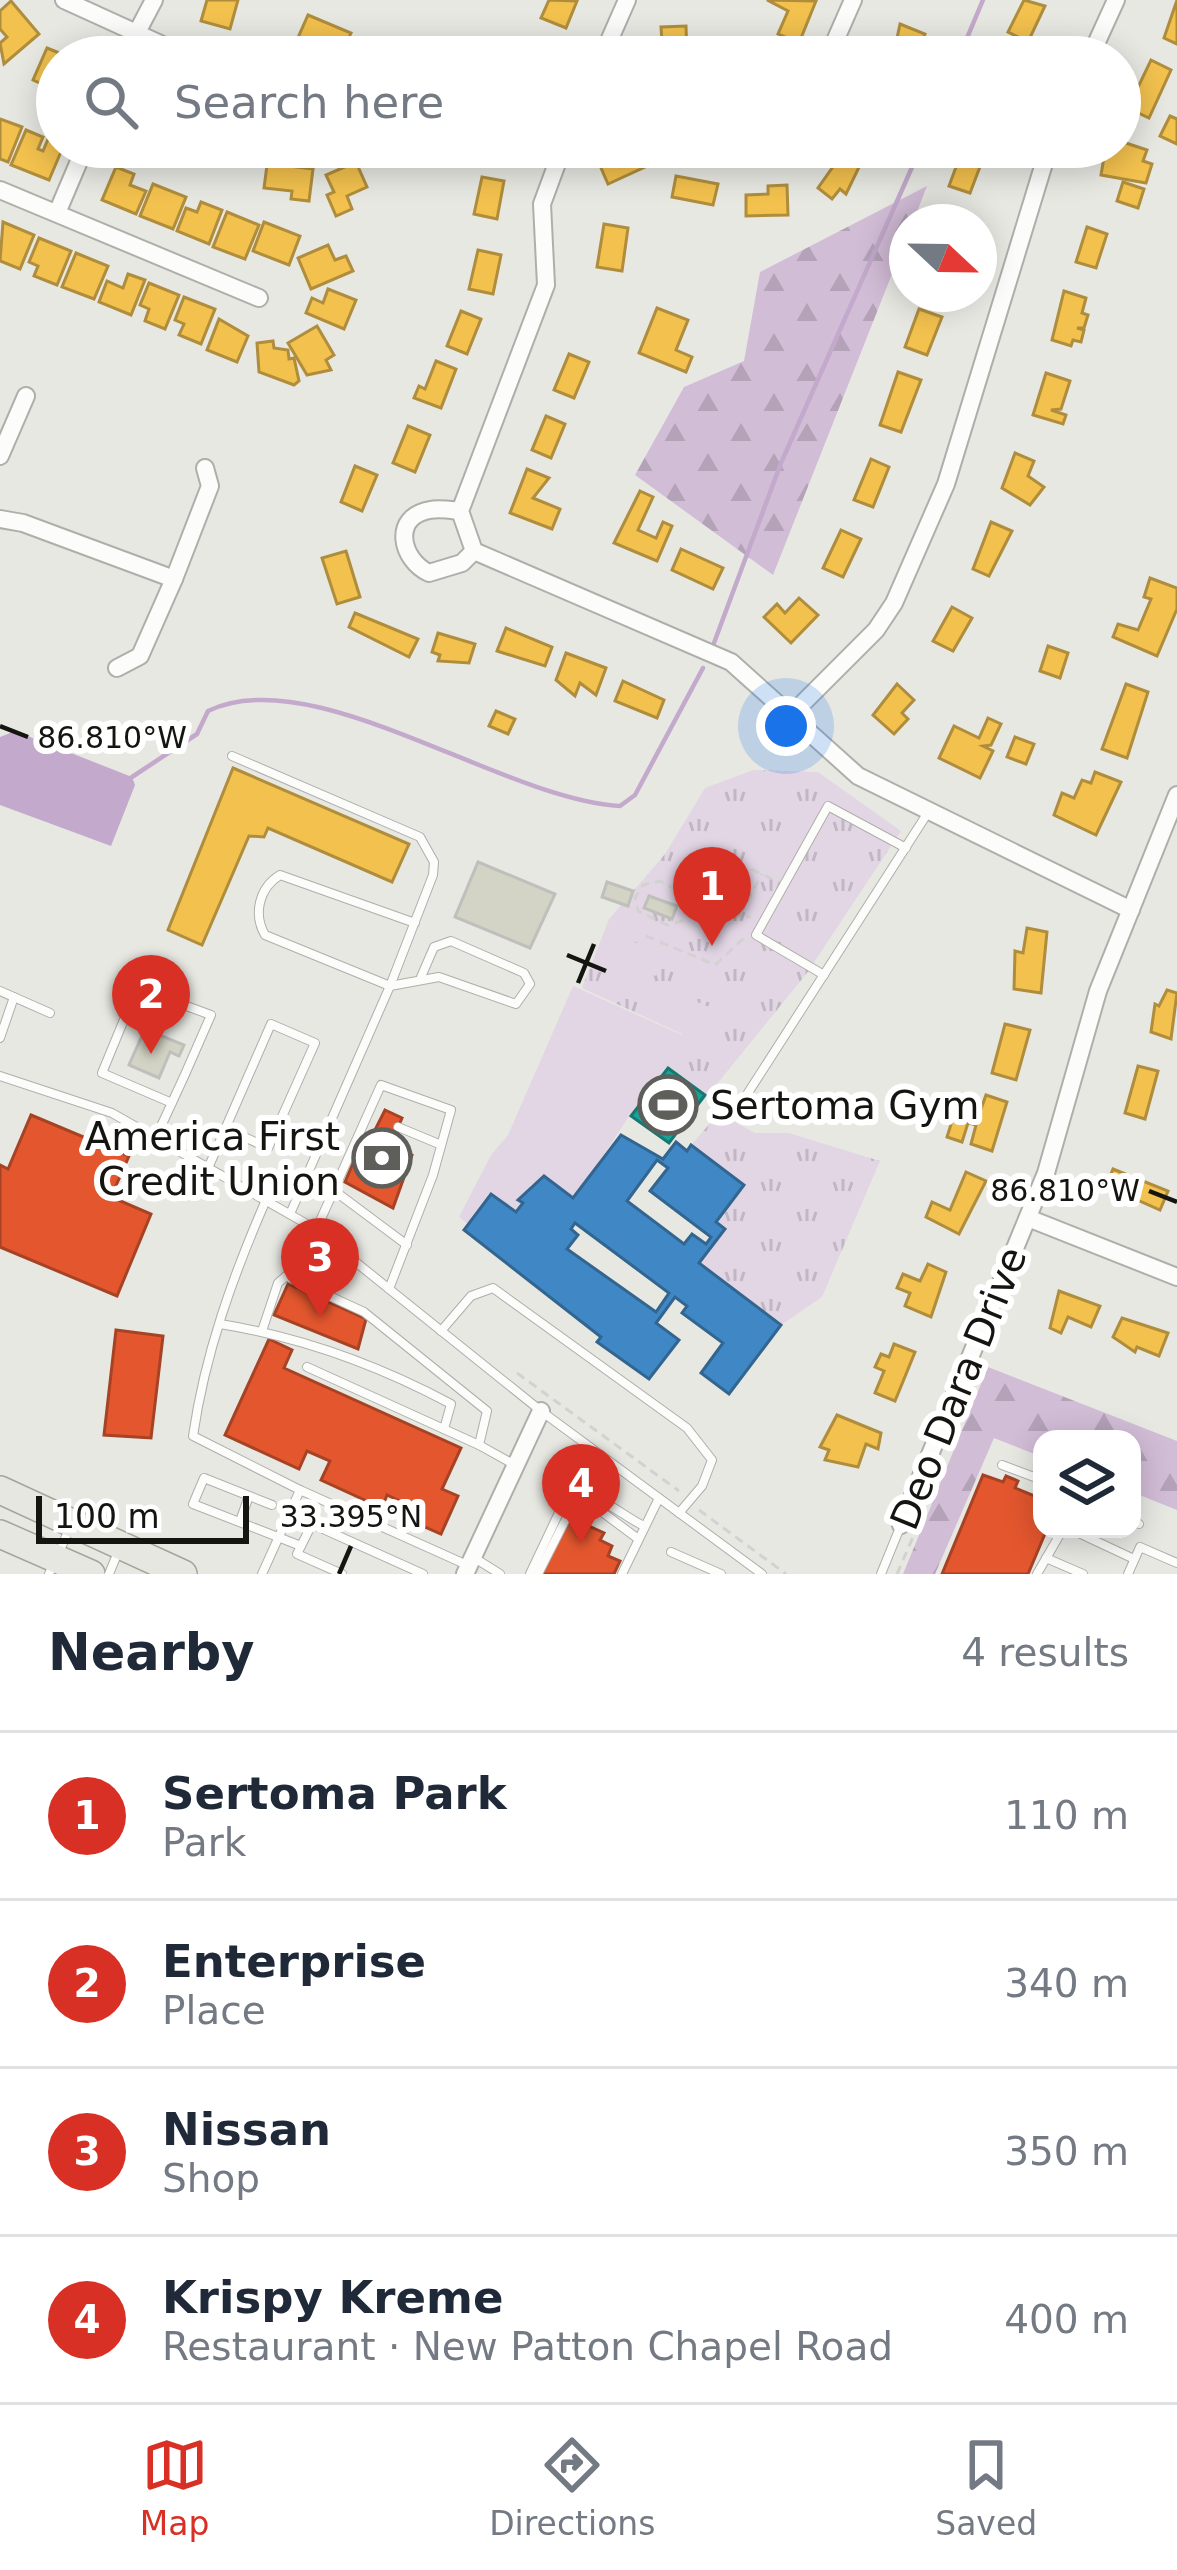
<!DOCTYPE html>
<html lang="en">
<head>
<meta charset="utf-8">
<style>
	body { margin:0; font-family:"DejaVu Sans",sans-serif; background:#f2f2f3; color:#1f2937 }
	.controls { position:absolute; right:36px; bottom:36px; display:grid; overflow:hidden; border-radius:24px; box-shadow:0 6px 30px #0003 }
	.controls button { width:108px; height:108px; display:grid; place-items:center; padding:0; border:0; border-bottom:3px solid #e0e1e3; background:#fff; color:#1f2937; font:60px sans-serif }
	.compass { position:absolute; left:889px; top:204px; width:108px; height:108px; border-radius:50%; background:#fff; box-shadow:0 6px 30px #0003; rotate:112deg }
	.scale { position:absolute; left:36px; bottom:30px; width:213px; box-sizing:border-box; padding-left:12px; border:6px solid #141411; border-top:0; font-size:33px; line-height:42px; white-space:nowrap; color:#141411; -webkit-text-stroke:9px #fff; paint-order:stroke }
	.you { position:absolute; left:786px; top:726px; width:42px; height:42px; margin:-30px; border:9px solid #fff; border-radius:50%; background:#1a73e8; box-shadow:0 0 0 18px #1a73e833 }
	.badge { display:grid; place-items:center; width:78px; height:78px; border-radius:50%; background:#d93025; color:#fff; font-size:39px; font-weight:700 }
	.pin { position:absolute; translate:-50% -99px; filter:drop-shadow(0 3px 6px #0008) }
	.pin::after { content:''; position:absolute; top:63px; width:42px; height:36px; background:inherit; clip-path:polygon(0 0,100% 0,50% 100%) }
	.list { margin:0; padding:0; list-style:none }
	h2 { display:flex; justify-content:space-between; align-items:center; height:156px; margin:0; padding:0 48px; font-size:51px }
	h2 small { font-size:39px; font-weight:400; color:#747a83 }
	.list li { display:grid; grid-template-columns:78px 1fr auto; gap:36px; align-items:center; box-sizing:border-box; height:168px; padding:0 48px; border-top:3px solid #e0e1e3 }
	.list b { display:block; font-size:45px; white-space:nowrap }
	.list p { margin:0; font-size:39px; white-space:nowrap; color:#747a83 }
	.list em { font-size:39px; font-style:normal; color:#747a83 }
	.icon { flex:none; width:66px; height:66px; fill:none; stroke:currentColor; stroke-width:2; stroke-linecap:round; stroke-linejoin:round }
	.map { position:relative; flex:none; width:1177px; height:1574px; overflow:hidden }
	.search { position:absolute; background:#fff; box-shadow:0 6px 30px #0003; left:36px; right:36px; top:36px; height:132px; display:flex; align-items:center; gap:30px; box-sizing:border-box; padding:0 42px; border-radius:66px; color:#747a83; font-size:45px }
	.sheet { height:828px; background:#fff }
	nav { display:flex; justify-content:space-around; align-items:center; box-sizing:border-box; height:168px; border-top:3px solid #e0e1e3; background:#fff; font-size:33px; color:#747a83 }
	nav a { display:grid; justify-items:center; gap:6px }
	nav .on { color:#d93025 }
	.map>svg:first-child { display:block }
</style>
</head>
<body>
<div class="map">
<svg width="1177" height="1574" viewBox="0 0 1177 1574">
	<defs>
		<pattern id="grass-tufts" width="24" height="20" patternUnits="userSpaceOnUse" patternTransform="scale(3)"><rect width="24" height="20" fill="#e2d6e5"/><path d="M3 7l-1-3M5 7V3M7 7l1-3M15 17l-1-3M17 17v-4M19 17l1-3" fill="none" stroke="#c1b7c3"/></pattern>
		<pattern id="forest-firs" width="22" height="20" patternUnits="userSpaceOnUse" patternTransform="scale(3)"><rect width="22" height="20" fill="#d2bdd7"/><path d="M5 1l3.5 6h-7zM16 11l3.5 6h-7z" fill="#b3a2b8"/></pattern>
	</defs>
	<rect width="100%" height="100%" fill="#e8e8e3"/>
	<g fill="url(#grass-tufts)">
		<polygon points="753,770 818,772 901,831 807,973 669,1143 628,1114 682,1034 582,988 609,919 665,854 705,788"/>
		<polygon points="719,1113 755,1133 789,1133 880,1161 822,1297 781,1325 699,1263 725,1230 716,1222 744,1185 691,1145"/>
	</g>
	<g fill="url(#forest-firs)">
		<polygon points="927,186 913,222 907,222 907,236 773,575 635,475 684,387 744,361 760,272"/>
		<polygon points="988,1367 1177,1441 1177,1510 1132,1492 1132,1439 1042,1439 1042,1457 994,1438 935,1574 903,1574"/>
	</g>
	<g fill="#e2d6e5">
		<polygon points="618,935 665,955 656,976 609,956"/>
		<polygon points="606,963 653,983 644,1004 597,984"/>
		<polygon points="691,966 737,986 728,1007 682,987"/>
		<path d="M573,986L682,1035C645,1089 613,1145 573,1198L544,1176L536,1186L531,1184L516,1212L491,1194L468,1224L459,1217L491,1155L508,1135Z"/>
		<polygon points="679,994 725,1014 716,1035 669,1016"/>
	</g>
	<polygon fill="#c3a9cb" points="15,731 132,777 135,785 111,846 0,805 0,737"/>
	<g fill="#f2c14e" stroke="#af8d3c" stroke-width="3">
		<polygon points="207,0 238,0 230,29 201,21"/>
		<polygon points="549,0 577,1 566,28 541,18"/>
		<polygon points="1024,0 1045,6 1028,42 1008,32"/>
		<polygon points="1177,0 1177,44 1164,38"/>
		<polygon points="11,1 39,34 4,64 0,43 7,37 0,29 0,11"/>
		<polygon points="816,1 799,43 778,34 788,11 767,0"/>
		<polygon points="308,15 351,33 340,57 313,48 310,56 293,49"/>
		<polygon points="900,24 925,34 916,57 893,57"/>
		<polygon points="686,26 687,57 663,57 661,27"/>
		<polygon points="372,45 383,57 359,57"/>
		<polygon points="529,47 550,55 549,57 525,57"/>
		<polygon points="47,48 69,57 57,57 57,103 51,100 55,90 33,80"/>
		<polygon points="1151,60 1171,70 1149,118 1128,108"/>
		<polygon points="1170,116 1177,119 1177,144 1160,136"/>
		<polygon points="0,119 22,127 8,162 0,159"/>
		<polygon points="26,130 43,137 38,149 43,151 48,139 63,147 49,180 11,165"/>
		<polygon points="1120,141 1147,150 1143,161 1152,164 1146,183 1101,175 1105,151 1120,147"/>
		<polygon points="630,147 637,147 645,167 608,184 598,161"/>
		<polygon points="847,147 863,159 846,194 840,189 832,199 818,188"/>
		<polygon points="963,148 984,156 970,193 949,186"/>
		<polygon points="269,150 282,152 280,165 313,169 309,201 291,199 292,191 264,188"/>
		<polygon points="356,162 367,187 347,196 352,209 336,216 327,195 334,192 326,175"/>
		<polygon points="116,167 134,174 130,185 146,191 136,214 102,200"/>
		<polygon points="676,176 718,184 713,205 672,197"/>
		<polygon points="482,177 504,181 497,219 474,214"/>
		<polygon points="1123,182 1144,189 1138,208 1117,201"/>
		<polygon points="153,184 186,197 173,229 140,216"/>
		<polygon points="787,185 788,215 746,216 746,195 768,194 768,186"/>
		<polygon points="201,202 222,210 209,244 177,231 186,208 197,212"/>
		<polygon points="227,212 259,225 245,259 213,247"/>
		<polygon points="3,222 34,235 20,269 0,261"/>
		<polygon points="264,222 300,236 289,265 253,251"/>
		<polygon points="604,224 628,228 622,271 597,267"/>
		<polygon points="1087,227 1107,234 1096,268 1076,262"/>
		<polygon points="39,238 71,251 57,285 34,276 38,266 29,262"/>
		<polygon points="328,245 335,260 346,256 353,271 311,289 298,258"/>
		<polygon points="478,250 501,255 493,294 469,289"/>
		<polygon points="76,253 108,266 94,299 62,287"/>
		<polygon points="128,274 145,280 131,315 99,302 107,281 123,288"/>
		<polygon points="149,283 179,295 165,329 145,321 149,309 140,305"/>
		<polygon points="328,289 356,300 344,329 306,313 312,298 323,303"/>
		<polygon points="1064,291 1086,298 1082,313 1088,315 1084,328 1077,328 1084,330 1081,342 1073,340 1071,346 1052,340"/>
		<polygon points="184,297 215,309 201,344 179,335 184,324 175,320"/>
		<polygon points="657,308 688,320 676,350 692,357 686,372 639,353"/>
		<polygon points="919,309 942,317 927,355 905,347"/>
		<polygon points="461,311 481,319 467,354 447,346"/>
		<polygon points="219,319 248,336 237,362 207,350"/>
		<polygon points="317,326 334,355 326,360 331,370 307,375 288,343"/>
		<polygon points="273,341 274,348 288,350 289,359 294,358 299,381 294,385 259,372 257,343"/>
		<polygon points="569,354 589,362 574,398 554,390"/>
		<polygon points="436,361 456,369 441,408 414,398 419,386 425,389"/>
		<polygon points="898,372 921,380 901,432 880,425"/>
		<polygon points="1046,373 1070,381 1061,409 1051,410 1066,415 1063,424 1033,415"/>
		<polygon points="546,416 565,424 551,458 532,450"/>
		<polygon points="408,426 430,435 415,472 393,463"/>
		<polygon points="1015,453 1034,461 1028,476 1044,487 1030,505 1002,488"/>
		<polygon points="871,459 889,467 873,507 854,500"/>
		<polygon points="355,466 377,475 362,511 341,502"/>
		<polygon points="527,469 549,478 533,498 560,509 552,529 510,513"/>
		<polygon points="640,491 653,497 638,530 656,538 663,522 672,526 657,561 614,543"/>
		<polygon points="991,522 1012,531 989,576 973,569"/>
		<polygon points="841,530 861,539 843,577 823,568"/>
		<polygon points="681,549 723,568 713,589 672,570"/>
		<polygon points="346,551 360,597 337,604 322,558"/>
		<polygon points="1150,578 1177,588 1177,609 1157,656 1113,637 1118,624 1138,630 1151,599 1144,597"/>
		<polygon points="799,598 818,615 791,643 764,617 777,604 785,613"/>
		<polygon points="952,607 972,618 953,651 933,641"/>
		<polygon points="355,613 418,639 409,657 349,627"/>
		<polygon points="506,628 552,647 545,666 497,651"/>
		<polygon points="438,633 475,644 469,663 438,661 440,655 432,652"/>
		<polygon points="1048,646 1068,653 1060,678 1040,671"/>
		<polygon points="566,653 606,668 596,695 580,683 575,696 556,680"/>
		<polygon points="623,681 664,700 657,718 615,701"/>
		<polygon points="897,684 914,700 902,713 908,719 894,734 873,715"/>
		<polygon points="1126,684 1148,692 1127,758 1102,749"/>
		<polygon points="496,711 515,719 508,734 489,726"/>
		<polygon points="988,718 1001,724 991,745 983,746 993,751 980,778 939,758 954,726 979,738"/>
		<polygon points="1015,737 1034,744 1026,764 1007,757"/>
		<polygon points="233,768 409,844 392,882 268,828 264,837 249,836 202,945 168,930"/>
		<polygon points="1095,772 1121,782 1096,835 1054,815 1062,793 1074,798 1082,780 1091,783"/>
		<polygon points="1027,928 1047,932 1041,993 1014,989 1015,951 1023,953"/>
		<polygon points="1167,990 1177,993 1171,1039 1151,1032 1155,1004 1159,1006"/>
		<polygon points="1005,1024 1030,1030 1016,1080 992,1073"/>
		<polygon points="1138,1066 1158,1071 1145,1119 1125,1113"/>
		<polygon points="986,1095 1007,1102 992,1151 971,1144 976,1125 968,1123 973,1106 981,1109"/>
		<polygon points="953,1118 968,1123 962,1142 947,1137"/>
		<polygon points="1113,1169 1168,1191 1160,1210 1106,1186"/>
		<polygon points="966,1172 986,1181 959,1234 926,1217 932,1202 950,1210"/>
		<polygon points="928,1264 946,1272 931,1317 905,1306 910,1293 897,1288 903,1274 920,1281"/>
		<polygon points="1059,1291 1100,1306 1091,1327 1068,1317 1061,1333 1050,1328"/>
		<polygon points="1122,1318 1168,1333 1159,1356 1137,1347 1135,1352 1113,1337"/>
		<polygon points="894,1344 915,1352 895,1401 875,1393 884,1371 875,1367 881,1354 889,1357"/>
		<polygon points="837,1415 881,1433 878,1449 866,1444 858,1467 825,1460 829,1450 820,1447"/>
	</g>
	<g fill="#e4572e" stroke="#a64325" stroke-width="3">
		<polygon points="385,1110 402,1118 390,1146 412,1155 393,1208 345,1182 365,1135 371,1138"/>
		<polygon points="31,1115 129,1156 111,1197 151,1214 117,1296 0,1247 0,1165 8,1169"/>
		<polygon points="288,1284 366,1319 358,1349 274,1315"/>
		<polygon points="116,1330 163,1336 151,1438 104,1435"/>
		<polygon points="269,1339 292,1350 284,1368 461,1448 442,1489 458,1496 441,1534 402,1517 408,1505 387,1495 382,1508 321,1480 330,1461 307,1451 299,1469 225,1435"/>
		<polygon points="983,1475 1003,1482 1006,1476 1018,1481 1015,1488 1042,1499 1042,1529 1047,1529 1028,1574 942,1574"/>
		<polygon points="569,1517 604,1533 600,1540 612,1546 608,1556 620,1561 614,1574 540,1574"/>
	</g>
	<path fill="#3f88c5" stroke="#32658f" stroke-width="3" fill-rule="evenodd" d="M621,1135L663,1159L676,1142L687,1151L691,1145L744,1185L716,1222L725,1229L699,1263L781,1325L729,1394L701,1373L723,1343L682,1313L687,1306L675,1297L656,1323L679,1340L649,1379L597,1342L601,1337L464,1230L491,1194L516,1212L523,1203L518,1200L544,1176L573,1198ZM657,1160L668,1168L650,1191L711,1237L706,1244L692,1234L684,1244L627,1201ZM575,1223L669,1293L656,1312L567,1249L578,1235L571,1229Z"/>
	<polygon fill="#17a398" stroke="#167870" stroke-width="3" points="668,1068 705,1095 669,1143 631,1116"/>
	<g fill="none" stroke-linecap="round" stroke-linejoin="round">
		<g stroke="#c3a9cb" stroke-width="4.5">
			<polyline points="959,57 983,0"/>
			<polyline points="714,643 781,463 921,147"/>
			<path d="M132,777L197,734L208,711C313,660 501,799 620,806L635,795L703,668"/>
		</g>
	</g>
	<g fill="#d3d4c5" stroke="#bfbfbb" stroke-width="3">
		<polygon points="478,862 555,894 530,948 455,917"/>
		<polygon points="607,882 633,891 628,906 602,897"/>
		<polygon points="649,896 677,906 672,919 644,908"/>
		<polygon points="145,1029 184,1045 179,1056 170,1052 159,1078 129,1065"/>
	</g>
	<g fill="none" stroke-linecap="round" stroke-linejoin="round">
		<defs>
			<g id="service">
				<path d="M232,756L420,837L434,862L433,875L390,986L265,935C253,914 259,888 280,875L415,923"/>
				<polyline points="824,975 756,935 828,806 906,848"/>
				<polyline points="0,991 50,1013"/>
				<polyline points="0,1038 14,997"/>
				<polyline points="0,1076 112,1113 312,1227 541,1411 762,1574"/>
				<polyline points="737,1110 927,814"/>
				<polyline points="398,1127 439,1144"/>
				<path d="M157,1135C176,1095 194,1055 211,1015L137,988L102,1073L172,1103"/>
				<polyline points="209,1166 271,1024 315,1043 268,1148 225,1128"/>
				<polyline points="336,1192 407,1245"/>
				<path d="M266,1200C233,1276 205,1353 193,1436L300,1490"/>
				<polyline points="290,1214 390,986 439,977 516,1004 530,984 524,973 451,941 434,947 421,977"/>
				<polyline points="316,1230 381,1085 451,1110 433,1175 389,1289"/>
				<path d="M220,1324C301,1337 378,1365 451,1404L444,1429"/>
				<polyline points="262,1331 278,1283 286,1276 364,1312 487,1411 479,1445 515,1465"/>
				<polyline points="441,1331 471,1296 493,1288 687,1428 712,1460 702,1486 679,1513"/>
				<polyline points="307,1367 479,1445"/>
				<polyline points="1002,1465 1042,1480"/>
				<polyline points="272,1505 204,1478 193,1504 301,1546 297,1554 342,1574"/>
				<polyline points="1132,1520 1139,1524"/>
				<polyline points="240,1521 249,1496"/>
				<polyline points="1070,1529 1134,1559"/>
				<polyline points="301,1546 312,1524 423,1574"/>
				<polyline points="671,1552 721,1574"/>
				<polyline points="473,1557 500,1574"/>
				<polyline points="1046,1558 1083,1574"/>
				<polyline points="49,1574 69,1530"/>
				<polyline points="109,1574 118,1552"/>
				<polyline points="262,1574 300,1490 467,1565"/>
				<path d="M530,1574L565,1500C593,1485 618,1514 644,1526"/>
				<polyline points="538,1574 574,1503 590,1503 637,1538"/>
				<polyline points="622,1574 659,1498"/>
				<polyline points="881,1574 901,1525"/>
				<polyline points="1037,1574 1063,1529"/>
				<polyline points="1128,1574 1140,1547 1177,1563"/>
			</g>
			<g id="minor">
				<polyline points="64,0 189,57"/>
				<polyline points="124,57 154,0"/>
				<polyline points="602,57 627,0"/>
				<polyline points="828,57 853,0"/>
				<polyline points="1090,57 1116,0"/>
				<polyline points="563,147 542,204 546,285 460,511 474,551 731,662 858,776 1131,910"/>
				<polyline points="0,190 259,298"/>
				<polyline points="57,213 85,147"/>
				<polyline points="0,456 26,396"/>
				<path d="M460,511C451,510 439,508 430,510C391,517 401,560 429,573L462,563L474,551"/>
				<polyline points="0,519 23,523 174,579"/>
				<polyline points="117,668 140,656 174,579 210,486 205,468"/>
				<polyline points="790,716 876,630 894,603 946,484 1049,147"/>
				<polyline points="1028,1218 1177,1277"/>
				<polyline points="901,1525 1046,1173 1098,991 1177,795"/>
				<polyline points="465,1574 541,1411"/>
			</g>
			<g id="primary">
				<polyline points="0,1490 183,1574"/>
				<polyline points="0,1534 91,1574"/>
			</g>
		</defs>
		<use href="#service" stroke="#aeaeaa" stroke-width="10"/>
		<use href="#minor" stroke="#aeaeaa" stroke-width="20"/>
		<use href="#primary" stroke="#a4a499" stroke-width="30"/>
		<g stroke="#d2d2d1" stroke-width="3" stroke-dasharray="9 6" stroke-linecap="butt">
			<polyline points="751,869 772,879"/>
			<polyline points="693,910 686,920 667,925 638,911 635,898 643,885 660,881 686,895 693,910 751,917"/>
			<polyline points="740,915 762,874"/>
			<polyline points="646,936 715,965 746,936"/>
			<polyline points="517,1373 679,1491"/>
			<polyline points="699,1510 786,1574"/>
			<polyline points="897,1574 913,1537"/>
		</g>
		<use href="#service" stroke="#fcfcfb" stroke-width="8"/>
		<use href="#minor" stroke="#fcfcfb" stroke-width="16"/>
		<use href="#primary" stroke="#e7e7e2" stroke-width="27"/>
	</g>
	<path fill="none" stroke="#141411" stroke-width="4.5" d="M0,726L28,737M567,955L606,971M578,983L594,944M1149,1191L1177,1202M339,1574L351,1546"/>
	<defs>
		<symbol id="stadium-ring" viewBox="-11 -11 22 22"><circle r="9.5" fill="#fff" stroke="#5e5e5a" stroke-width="1.5"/><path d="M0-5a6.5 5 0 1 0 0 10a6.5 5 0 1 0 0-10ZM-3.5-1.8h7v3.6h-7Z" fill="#5e5e5a"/></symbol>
		<symbol id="bank-ring" viewBox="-11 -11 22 22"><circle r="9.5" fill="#fff" stroke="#5e5e5a" stroke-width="1.5"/><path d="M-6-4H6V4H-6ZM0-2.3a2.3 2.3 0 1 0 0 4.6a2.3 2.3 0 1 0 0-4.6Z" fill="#5e5e5a"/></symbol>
	</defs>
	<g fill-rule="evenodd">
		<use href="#stadium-ring" x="635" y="1072" width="66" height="66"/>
		<use href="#bank-ring" x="349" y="1125" width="66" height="66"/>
	</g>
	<g text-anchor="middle" stroke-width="12" stroke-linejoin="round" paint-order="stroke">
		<g font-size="39" fill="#141411" stroke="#fff" text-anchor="start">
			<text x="710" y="1119">Sertoma Gym</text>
			<text x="340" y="1150" text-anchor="end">America First<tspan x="340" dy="45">Credit Union</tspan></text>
		</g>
		<g font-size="39" fill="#141411" stroke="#fff">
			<text transform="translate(958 1388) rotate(-68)" y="14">Deo Dara Drive</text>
		</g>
	</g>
	<g font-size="30" text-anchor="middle" fill="#141411" stroke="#fff" stroke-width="12" stroke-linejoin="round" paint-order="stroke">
		<text x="112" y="748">86.810°W</text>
		<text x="1065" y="1201">86.810°W</text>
		<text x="351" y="1527">33.395°N</text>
	</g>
</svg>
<div class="controls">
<button><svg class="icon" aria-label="layers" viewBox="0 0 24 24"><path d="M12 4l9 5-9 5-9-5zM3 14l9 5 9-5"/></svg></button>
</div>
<svg class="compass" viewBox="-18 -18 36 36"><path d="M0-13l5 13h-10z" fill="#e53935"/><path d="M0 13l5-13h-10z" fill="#747a83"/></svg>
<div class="scale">100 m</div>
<div class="you"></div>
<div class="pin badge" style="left:712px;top:946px">1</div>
<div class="pin badge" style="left:151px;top:1054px">2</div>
<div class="pin badge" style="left:320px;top:1317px">3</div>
<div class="pin badge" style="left:581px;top:1543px">4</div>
<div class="search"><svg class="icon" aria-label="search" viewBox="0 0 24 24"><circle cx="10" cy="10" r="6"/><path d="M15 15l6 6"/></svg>Search here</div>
</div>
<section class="sheet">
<h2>Nearby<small>4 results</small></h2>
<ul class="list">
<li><span class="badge">1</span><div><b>Sertoma Park</b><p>Park</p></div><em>110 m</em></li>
<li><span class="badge">2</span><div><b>Enterprise</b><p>Place</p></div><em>340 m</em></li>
<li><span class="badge">3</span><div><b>Nissan</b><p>Shop</p></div><em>350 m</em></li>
<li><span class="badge">4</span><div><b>Krispy Kreme</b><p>Restaurant · New Patton Chapel Road</p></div><em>400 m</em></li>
</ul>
</section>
<nav>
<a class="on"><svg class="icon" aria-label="map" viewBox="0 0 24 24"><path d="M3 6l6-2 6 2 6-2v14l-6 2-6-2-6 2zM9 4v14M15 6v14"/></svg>Map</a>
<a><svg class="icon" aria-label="directions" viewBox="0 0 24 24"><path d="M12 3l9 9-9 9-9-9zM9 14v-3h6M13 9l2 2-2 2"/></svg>Directions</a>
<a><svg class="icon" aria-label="saved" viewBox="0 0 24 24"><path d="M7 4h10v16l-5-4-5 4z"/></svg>Saved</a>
</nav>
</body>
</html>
